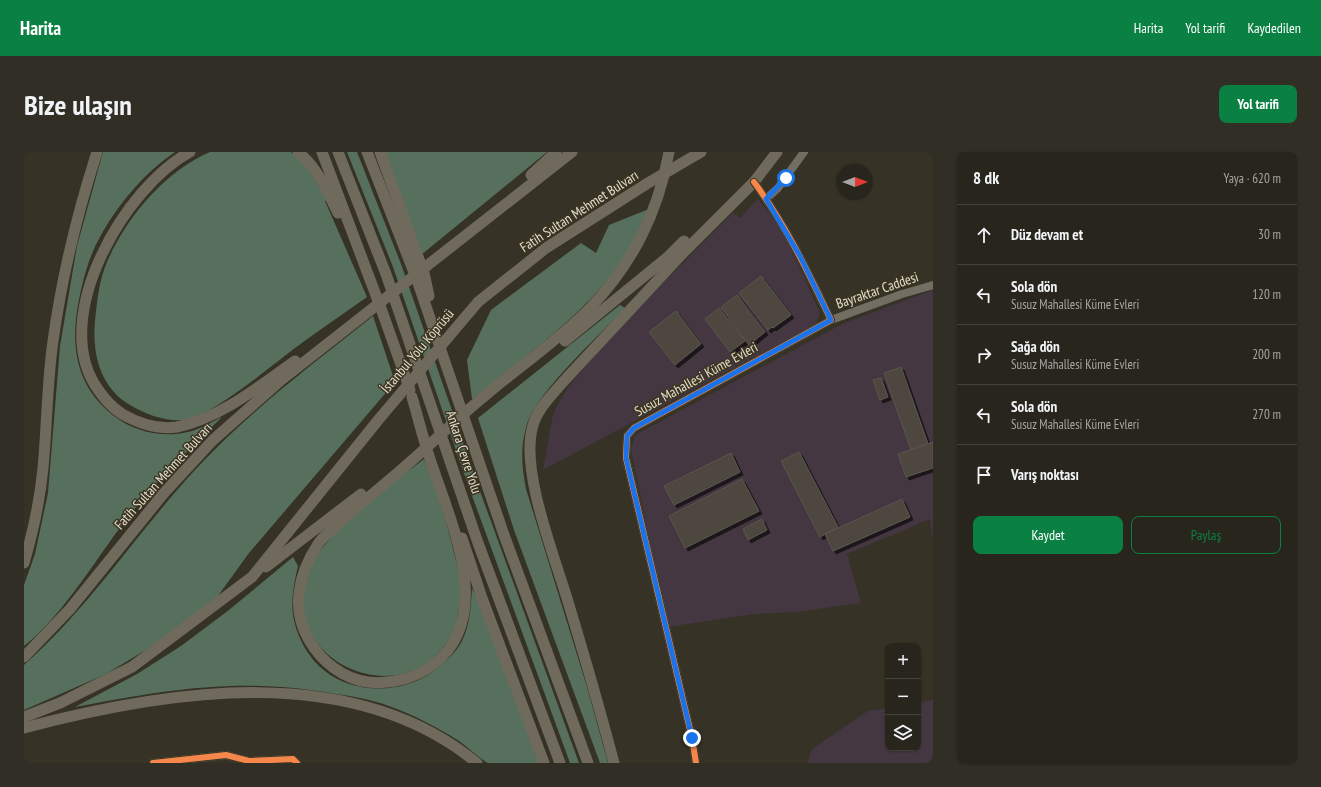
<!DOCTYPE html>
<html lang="tr">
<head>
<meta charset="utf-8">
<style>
	body { margin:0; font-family:"PT Sans Narrow",sans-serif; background:#302e25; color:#f1f3f6 }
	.controls { position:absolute; right:12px; bottom:12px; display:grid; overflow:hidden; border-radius:8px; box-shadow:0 1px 3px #0004 }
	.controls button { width:36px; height:36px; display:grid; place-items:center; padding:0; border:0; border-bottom:1px solid #44433b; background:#28261c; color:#f1f3f6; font:20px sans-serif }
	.compass { position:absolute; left:813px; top:12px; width:36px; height:36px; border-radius:50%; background:#28261c; box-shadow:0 1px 3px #0004; rotate:90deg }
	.stop { position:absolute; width:12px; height:12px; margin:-9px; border:3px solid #1a73e8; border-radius:50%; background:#fff }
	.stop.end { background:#1a73e8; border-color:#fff; box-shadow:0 1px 4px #0008 }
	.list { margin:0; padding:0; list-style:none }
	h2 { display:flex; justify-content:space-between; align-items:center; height:52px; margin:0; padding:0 16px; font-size:17px }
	h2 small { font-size:13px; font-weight:400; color:#a5a5a3 }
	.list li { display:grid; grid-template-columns:26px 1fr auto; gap:12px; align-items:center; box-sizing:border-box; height:60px; padding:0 16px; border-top:1px solid #44433b }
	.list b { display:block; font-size:15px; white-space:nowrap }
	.list p { margin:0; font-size:13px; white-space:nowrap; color:#a5a5a3 }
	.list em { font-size:13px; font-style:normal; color:#a5a5a3 }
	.actions { display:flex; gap:8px; padding:12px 16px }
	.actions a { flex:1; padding:9px 0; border:1px solid #0b8043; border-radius:8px; text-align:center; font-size:14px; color:#0b8043 }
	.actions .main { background:#0b8043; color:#fff }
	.icon { flex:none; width:22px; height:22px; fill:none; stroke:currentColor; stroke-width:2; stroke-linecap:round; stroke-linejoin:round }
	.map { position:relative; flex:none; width:909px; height:611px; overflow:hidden; border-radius:8px }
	header { display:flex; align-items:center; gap:24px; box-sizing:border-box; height:56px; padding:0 20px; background:#0b8043; color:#fff }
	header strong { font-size:19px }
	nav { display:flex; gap:22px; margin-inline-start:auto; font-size:14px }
	.intro { display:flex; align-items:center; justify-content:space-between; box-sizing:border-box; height:96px; padding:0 24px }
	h1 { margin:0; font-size:28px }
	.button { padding:10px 18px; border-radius:8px; background:#0b8043; color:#fff; font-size:14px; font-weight:700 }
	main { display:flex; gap:24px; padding:0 24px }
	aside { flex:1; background:#28261c; border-radius:8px; box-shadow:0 1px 3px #0004 }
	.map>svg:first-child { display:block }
</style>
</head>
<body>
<header>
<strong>Harita</strong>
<nav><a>Harita</a><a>Yol tarifi</a><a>Kaydedilen</a></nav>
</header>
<div class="intro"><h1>Bize ulaşın</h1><a class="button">Yol tarifi</a></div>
<main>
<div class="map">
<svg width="909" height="611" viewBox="0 0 909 611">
	<defs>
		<filter id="shadow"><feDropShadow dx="3" dy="3" stdDeviation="0" flood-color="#0009"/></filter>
	</defs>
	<rect width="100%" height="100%" fill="#363226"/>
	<g fill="#443742">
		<polygon points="734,47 759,79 796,161 792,172 519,318 529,262 544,235 596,174 709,61 716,66"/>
		<polygon points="909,138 909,390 906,367 823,402 837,451 771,460 730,462 643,475 607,297 611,283 818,172"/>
		<polygon points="909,548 909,611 783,611 788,597 844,559 864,556 864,596 894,596 894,551"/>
	</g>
	<g fill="#56705d">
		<path d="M79,0H151C120,21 95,51 77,83C68,99 62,116 58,134C46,183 46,230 90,264C111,280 138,286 164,280C175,278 187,270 198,265C167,296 135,326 108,360C75,401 41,462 0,494V433L11,402L24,341L36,194L53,94Z"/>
		<path d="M186,0H267L281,11L303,48L301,49L343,145C319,162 294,179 271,196C247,214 188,264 160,268C142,270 121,262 106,253C76,235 68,202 71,169C73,150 75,128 83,110C102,66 141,19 186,0Z"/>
		<polygon points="323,0 333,0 377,112 457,342 555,611 546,611 443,330 369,115"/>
		<polygon points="360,0 523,0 397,103"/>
		<path d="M625,57C618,70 612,85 605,98C578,141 540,174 501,205C484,220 467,234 448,247L443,208L467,158L557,91L572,101L585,73Z"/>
		<path d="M596,153L601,156C575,184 510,242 502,276C496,298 498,315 502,337L563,535L584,611H576L490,378L454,266Z"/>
		<path d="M349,164L371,230L225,401L191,448L120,499L82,522L0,558V513C65,456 112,382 171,318C224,260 288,213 349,164Z"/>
		<path d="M400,307C413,340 423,370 431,405C434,416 437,427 438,437C439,445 436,454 434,461C433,467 433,474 431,479C429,484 423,489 420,494C371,560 256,508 283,423C297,381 365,334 400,307Z"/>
		<path d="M269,405L274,414C270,431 266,450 270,468C274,487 285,507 301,519C331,543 381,542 411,518C421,510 432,501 438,489C446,473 447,454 448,436L459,459L515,611C505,611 472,611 464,611C459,609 441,593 435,589C413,575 390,563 365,554C346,547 326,544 306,541C214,525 141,538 51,555L113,522L157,494L205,458Z"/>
	</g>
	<g fill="#4d463f" stroke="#5b554d" filter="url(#shadow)">
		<polygon points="737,124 767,163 749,176 748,175 744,178 715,141"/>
		<polygon points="713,143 741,180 725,193 697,155"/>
		<polygon points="695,156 721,189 706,200 681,167"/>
		<polygon points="652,159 677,192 651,213 625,180"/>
		<polygon points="877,215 904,292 887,298 860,221"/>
		<polygon points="857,226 864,245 856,248 849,228"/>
		<polygon points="909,290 909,316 882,325 874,302"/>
		<polygon points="775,300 814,375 796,385 757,309"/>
		<polygon points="707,301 716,320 650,353 640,334"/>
		<polygon points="718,327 735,359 661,396 645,364"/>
		<polygon points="878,347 886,365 809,399 801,382"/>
		<polygon points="738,367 743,378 724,388 719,377"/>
	</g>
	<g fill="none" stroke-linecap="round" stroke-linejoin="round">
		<g stroke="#726e62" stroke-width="8">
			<polyline points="742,47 754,36 780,0"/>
			<polyline points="807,168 878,142 909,133"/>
			<polyline points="129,611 202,603 225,609 269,607 273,611"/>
			<path d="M672,611L668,586L602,306L603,284L610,276L807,168C784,120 762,73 730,30"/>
		</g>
		<g stroke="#706a5d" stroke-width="11">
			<path d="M166,0C101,35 27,162 71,233C78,244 87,255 98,262C114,271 134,278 153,275C197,266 235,234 271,209"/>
			<path d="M274,0C294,16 303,39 314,61"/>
			<polyline points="298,0 359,162 386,238"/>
			<polyline points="314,0 362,122 454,391 536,611"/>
			<polyline points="343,0 393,128 480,383 564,611"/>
			<polyline points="356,0 400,121 405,144"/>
			<polyline points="507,23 532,0"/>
			<polyline points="541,189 645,104 660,89"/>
			<path d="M388,245C394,265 399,287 406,307C425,367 473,463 410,512C392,526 367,533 344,530C319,527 297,509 285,488C266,456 275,421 294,392C299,384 307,379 313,373C331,356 351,340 370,324C402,297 431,268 463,242C497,213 535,188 566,156C609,111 634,61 645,0"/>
			<polyline points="438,386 458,446 520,611"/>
			<path d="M0,411C9,380 16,348 19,316C23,274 23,231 29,189C38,124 53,62 73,0"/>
			<polyline points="242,415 337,342"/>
			<polyline points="0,505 46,457 140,341 189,288 256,229 548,0"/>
			<polyline points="0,565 36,551 108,515 228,425 355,267 454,150 522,96 624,31 677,0"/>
			<path d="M0,576C144,538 328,508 453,611"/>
			<path d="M590,611C576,558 561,506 545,453C532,408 497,322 508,277C512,258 527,244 539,230L658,102L730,30L753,0"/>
		</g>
		<defs>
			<g id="cycleway">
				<polyline points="129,611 202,603 225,609 269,607 273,611"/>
				<path d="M672,611L668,586L602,306L603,284L610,276L807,168C784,120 762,73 730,30"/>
			</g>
		</defs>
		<use href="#cycleway" stroke="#3c3520" stroke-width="8"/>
		<use href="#cycleway" stroke="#f5874c" stroke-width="6"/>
	</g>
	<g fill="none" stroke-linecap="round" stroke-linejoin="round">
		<polyline stroke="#1a73e8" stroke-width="5" points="668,586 602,306 603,284 610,276 807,168 776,104 742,47 762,26"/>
	</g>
	<g text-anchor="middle" stroke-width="3" stroke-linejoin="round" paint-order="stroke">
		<g font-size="14" fill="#e2ded1" stroke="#3c3520">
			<text transform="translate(555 59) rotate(-33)" y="5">Fatih Sultan Mehmet Bulvarı</text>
			<text transform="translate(853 138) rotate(-19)" y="5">Bayraktar Caddesi</text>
			<text transform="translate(393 199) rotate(-50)" y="5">İstanbul Yolu Köprüsü</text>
			<text transform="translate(672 227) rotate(-29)" y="5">Susuz Mahallesi Küme Evleri</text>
			<text transform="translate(440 300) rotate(72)" y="5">Ankara Çevre Yolu</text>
			<text transform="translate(139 324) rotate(-48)" y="5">Fatih Sultan Mehmet Bulvarı</text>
		</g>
	</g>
</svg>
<div class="controls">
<button>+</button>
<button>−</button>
<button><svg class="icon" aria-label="layers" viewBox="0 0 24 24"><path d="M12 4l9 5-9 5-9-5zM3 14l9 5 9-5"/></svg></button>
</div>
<svg class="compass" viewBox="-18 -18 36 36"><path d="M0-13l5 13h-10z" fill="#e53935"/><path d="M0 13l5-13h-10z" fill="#a5a5a3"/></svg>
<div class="stop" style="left:762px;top:26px"></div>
<div class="stop end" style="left:668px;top:586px"></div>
</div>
<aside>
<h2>8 dk<small>Yaya · 620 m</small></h2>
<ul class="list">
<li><svg class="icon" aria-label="ahead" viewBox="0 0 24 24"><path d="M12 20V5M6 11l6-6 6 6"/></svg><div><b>Düz devam et</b></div><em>30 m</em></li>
<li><svg class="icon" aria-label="left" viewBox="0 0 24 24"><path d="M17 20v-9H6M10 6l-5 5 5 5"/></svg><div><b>Sola dön</b><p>Susuz Mahallesi Küme Evleri</p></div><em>120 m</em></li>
<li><svg class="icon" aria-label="right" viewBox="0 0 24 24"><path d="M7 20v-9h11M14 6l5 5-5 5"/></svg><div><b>Sağa dön</b><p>Susuz Mahallesi Küme Evleri</p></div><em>200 m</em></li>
<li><svg class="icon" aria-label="left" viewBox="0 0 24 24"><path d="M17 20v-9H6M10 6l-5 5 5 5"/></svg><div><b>Sola dön</b><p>Susuz Mahallesi Küme Evleri</p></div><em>270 m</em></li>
<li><svg class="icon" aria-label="arrive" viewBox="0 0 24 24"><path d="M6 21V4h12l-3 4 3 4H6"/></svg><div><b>Varış noktası</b></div></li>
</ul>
<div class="actions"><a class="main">Kaydet</a><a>Paylaş</a></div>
</aside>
</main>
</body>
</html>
